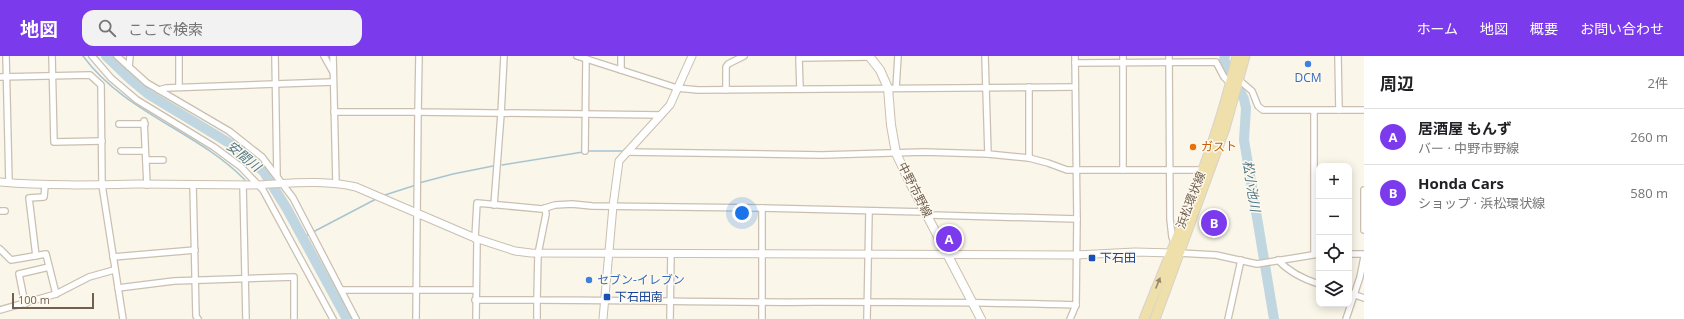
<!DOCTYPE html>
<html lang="ja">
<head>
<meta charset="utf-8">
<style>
	body { margin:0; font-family:"Open Sans","Noto Sans JP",sans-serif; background:#f2f2f2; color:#202124 }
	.controls { position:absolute; right:12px; bottom:12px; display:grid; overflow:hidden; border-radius:8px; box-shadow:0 2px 10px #0003 }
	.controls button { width:36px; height:36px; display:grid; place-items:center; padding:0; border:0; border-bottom:1px solid #e0e0e0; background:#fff; color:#202124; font:20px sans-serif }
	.scale { position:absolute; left:12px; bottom:10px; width:82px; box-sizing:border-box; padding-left:4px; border:2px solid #716050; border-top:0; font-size:11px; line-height:14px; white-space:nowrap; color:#716050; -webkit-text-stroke:3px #fdf9ef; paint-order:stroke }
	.you { position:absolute; left:742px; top:157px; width:14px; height:14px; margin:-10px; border:3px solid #fff; border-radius:50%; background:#1a73e8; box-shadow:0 0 0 6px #1a73e833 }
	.badge { display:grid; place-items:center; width:26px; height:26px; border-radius:50%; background:#7c3aed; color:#fff; font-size:13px; font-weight:700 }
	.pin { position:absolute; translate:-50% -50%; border:2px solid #fff; box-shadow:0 1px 4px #0006 }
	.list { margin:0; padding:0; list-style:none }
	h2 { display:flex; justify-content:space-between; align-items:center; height:52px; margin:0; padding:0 16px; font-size:17px }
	h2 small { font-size:13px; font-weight:400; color:#757577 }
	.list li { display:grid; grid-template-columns:26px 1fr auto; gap:12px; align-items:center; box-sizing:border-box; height:56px; padding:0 16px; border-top:1px solid #e0e0e0 }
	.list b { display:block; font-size:15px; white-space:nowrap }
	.list p { margin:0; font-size:13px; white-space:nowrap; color:#757577 }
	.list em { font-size:13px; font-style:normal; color:#757577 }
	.icon { flex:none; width:22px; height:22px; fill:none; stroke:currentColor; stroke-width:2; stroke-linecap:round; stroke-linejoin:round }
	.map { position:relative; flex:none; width:1364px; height:263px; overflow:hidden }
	header { display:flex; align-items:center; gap:24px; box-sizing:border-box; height:56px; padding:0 20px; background:#7c3aed; color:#fff }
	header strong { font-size:19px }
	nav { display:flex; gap:22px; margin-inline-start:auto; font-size:14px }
	.search { width:280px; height:36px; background:#f2f2f2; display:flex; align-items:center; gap:10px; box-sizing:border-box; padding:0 14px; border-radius:12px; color:#757577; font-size:15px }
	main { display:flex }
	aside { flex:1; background:#fff }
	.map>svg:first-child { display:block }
</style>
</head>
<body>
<header>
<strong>地図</strong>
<div class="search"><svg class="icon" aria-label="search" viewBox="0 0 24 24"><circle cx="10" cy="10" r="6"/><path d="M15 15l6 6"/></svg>ここで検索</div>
<nav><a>ホーム</a><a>地図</a><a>概要</a><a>お問い合わせ</a></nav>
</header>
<main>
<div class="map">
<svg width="1364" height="263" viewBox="0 0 1364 263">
	<rect width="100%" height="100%" fill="#faf6e9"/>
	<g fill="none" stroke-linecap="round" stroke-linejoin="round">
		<g stroke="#a7c5d1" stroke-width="1.5">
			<path d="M83,0C125,57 197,75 245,124"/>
			<polyline points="586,95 624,95"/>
			<polyline points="502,109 583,96"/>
			<polyline points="419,127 453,118 493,110"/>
			<polyline points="385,139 416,129"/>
			<polyline points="313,176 376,143"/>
			<polyline points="303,181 309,178"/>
			<polyline points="242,192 242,208"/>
		</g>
		<g stroke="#c0d7e1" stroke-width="10">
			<polyline points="106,0 130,23 148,38 239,93 264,116 287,153 347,263"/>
			<polyline points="1225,0 1224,4 1244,43 1246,52 1244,84 1274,263"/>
		</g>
		<defs>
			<g id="minor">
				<polyline points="6,0 9,127"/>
				<polyline points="52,0 54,86 102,85"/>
				<polyline points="92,0 111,22 137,44 214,91 241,111 263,134 333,263"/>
				<polyline points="117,0 147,27 229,75 262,101 293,142 356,263"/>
				<polyline points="179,0 179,31"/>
				<polyline points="275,0 277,119"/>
				<polyline points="324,0 333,16"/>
				<polyline points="333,0 336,127"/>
				<polyline points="419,0 418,56 661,59"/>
				<polyline points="577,0 677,32 698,34 1075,31"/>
				<polyline points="985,0 988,98 1029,102 1048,107 1067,114 1123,114 1123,0"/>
				<polyline points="1169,0 1170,163 1172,181 1174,186"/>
				<polyline points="1338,0 1339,54"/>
				<polyline points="1075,7 1216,6 1224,21 1231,28"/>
				<polyline points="129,11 130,0"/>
				<polyline points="621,14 621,0"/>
				<polyline points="0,21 90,19 101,29 102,129 123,263"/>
				<polyline points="1239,24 1252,35 1258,50 1263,54 1364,54"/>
				<polyline points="896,32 898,0"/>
				<polyline points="800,33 799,2 870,1"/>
				<polyline points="159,34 166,32 333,26"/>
				<polyline points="726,34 726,11 728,8 744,0"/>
				<polyline points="1314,55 1314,198"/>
				<polyline points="334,56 418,56 416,263"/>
				<polyline points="144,65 147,129"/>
				<polyline points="119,68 145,68"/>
				<polyline points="121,95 145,95"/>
				<polyline points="585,95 586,3"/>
				<polyline points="627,96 822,99 924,96 988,98"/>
				<polyline points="1029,102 1029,31"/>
				<polyline points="146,104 163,104"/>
				<polyline points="1123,114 1202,114"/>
				<polyline points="193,128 196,260 198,263"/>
				<polyline points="243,129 246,263"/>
				<polyline points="1364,134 1364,174"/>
				<polyline points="494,149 501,58 504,0"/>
				<path d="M545,152L546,158L538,198L537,244C630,244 723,247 815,246C902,246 989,246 1076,249L1077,163L1075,0"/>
				<polyline points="0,155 5,155"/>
				<polyline points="0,193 11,204 46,198 56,238"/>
				<polyline points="1179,197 1216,199 1257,208 1319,198"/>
				<polyline points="1349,198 1364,198"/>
				<polyline points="36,200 29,142 44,141 45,130"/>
				<polyline points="113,201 195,194"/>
				<path d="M1278,204C1289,216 1303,223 1319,228"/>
				<polyline points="118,232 174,225 294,221 294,263"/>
				<polyline points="342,234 476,234"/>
				<polyline points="1349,237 1364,242"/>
				<polyline points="475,244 537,244 537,263"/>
				<polyline points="25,248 19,218 49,211"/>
				<polyline points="0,254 56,238 89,221 114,214"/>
				<polyline points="476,263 477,186 475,182 477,147 542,153 555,149 572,148 592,150 762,152 925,156 930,159 1077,163"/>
				<polyline points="670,263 671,197"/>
				<polyline points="762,263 762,152"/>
				<polyline points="867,263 869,156"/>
				<polyline points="1070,263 1076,249"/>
				<polyline points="1228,263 1241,204"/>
				<polyline points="1346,263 1360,221 1364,201"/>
			</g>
			<g id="tertiary">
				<path d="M0,126C46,130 91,129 137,128C175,128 214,129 252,129C286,128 322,123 356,131L475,182L515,195L531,197L1076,199L1135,196L1174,197"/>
				<polyline points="603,263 613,150 619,105 670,49 692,0"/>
			</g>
			<polyline id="secondary" points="869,0 880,14 888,32 891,69 896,97 909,125 981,263"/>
			<g id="primary">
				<path d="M1144,263C1178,178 1217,90 1237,0"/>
				<polyline points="1155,263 1225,72 1245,0"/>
			</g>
		</defs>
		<use href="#minor" stroke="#cabfb0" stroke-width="8"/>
		<use href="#tertiary" stroke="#cabfb0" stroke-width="9"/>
		<use href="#secondary" stroke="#ccc0ae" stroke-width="10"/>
		<use href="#primary" stroke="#d7d2ce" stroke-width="11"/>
		<use href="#minor" stroke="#fff" stroke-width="5.5"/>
		<use href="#tertiary" stroke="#fff" stroke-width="7"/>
		<use href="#secondary" stroke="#fff" stroke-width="8"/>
		<use href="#primary" stroke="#efdfaa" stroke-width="9"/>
	</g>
	<defs><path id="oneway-solid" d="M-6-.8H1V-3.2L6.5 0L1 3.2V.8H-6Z"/></defs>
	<use fill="#97866b" href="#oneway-solid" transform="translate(1158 227) rotate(-68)"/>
	<g fill="#3f7fe0" stroke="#fdf9ef" stroke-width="1.5">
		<circle cx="1308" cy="8" r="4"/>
		<circle cx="589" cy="224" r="4"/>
	</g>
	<circle fill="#e8710a" stroke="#fdf9ef" stroke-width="1.5" cx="1193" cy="91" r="4"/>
	<g fill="#1a4fb4" stroke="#fdf9ef" stroke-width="1.5">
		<rect x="1088" y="198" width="8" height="8" rx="2"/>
		<rect x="603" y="237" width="8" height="8" rx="2"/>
	</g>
	<g text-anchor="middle" stroke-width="3" stroke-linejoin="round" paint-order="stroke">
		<g font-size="12" fill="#366cbe" stroke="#fdf9ef">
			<text x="1308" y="26">DCM</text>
			<text x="597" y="228" text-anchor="start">セブン-イレブン</text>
		</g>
		<g font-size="12" fill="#c56008" stroke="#fdf9ef" text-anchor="start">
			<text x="1201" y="95">ガスト</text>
		</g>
		<g font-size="12" fill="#716050" stroke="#fdf9ef">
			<text transform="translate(915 134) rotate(63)" y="4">中野市野線</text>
			<text transform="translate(1191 144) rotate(-69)" y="4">浜松環状線</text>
		</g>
		<g font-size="12" fill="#164399" stroke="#fdf9ef" text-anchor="start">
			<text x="1100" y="206">下石田</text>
			<text x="615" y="245">下石田南</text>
		</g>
		<g font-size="13" font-style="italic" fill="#507788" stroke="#fdf9ef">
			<text transform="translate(244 100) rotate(39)" y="5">安間川</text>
			<text transform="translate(1252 130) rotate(81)" y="5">松小池川</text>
		</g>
	</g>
</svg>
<div class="controls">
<button>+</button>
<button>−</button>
<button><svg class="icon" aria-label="locate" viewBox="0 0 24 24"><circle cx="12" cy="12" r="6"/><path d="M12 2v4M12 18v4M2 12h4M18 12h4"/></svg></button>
<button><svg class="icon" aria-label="layers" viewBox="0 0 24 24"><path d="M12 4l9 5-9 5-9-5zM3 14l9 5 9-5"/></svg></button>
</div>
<div class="scale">100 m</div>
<div class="you"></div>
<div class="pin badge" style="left:949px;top:183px">A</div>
<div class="pin badge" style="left:1214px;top:167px">B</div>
</div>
<aside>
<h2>周辺<small>2件</small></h2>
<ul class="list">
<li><span class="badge">A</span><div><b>居酒屋 もんず</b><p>バー · 中野市野線</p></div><em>260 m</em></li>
<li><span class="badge">B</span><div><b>Honda Cars</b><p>ショップ · 浜松環状線</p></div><em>580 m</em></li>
</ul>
</aside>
</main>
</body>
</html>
